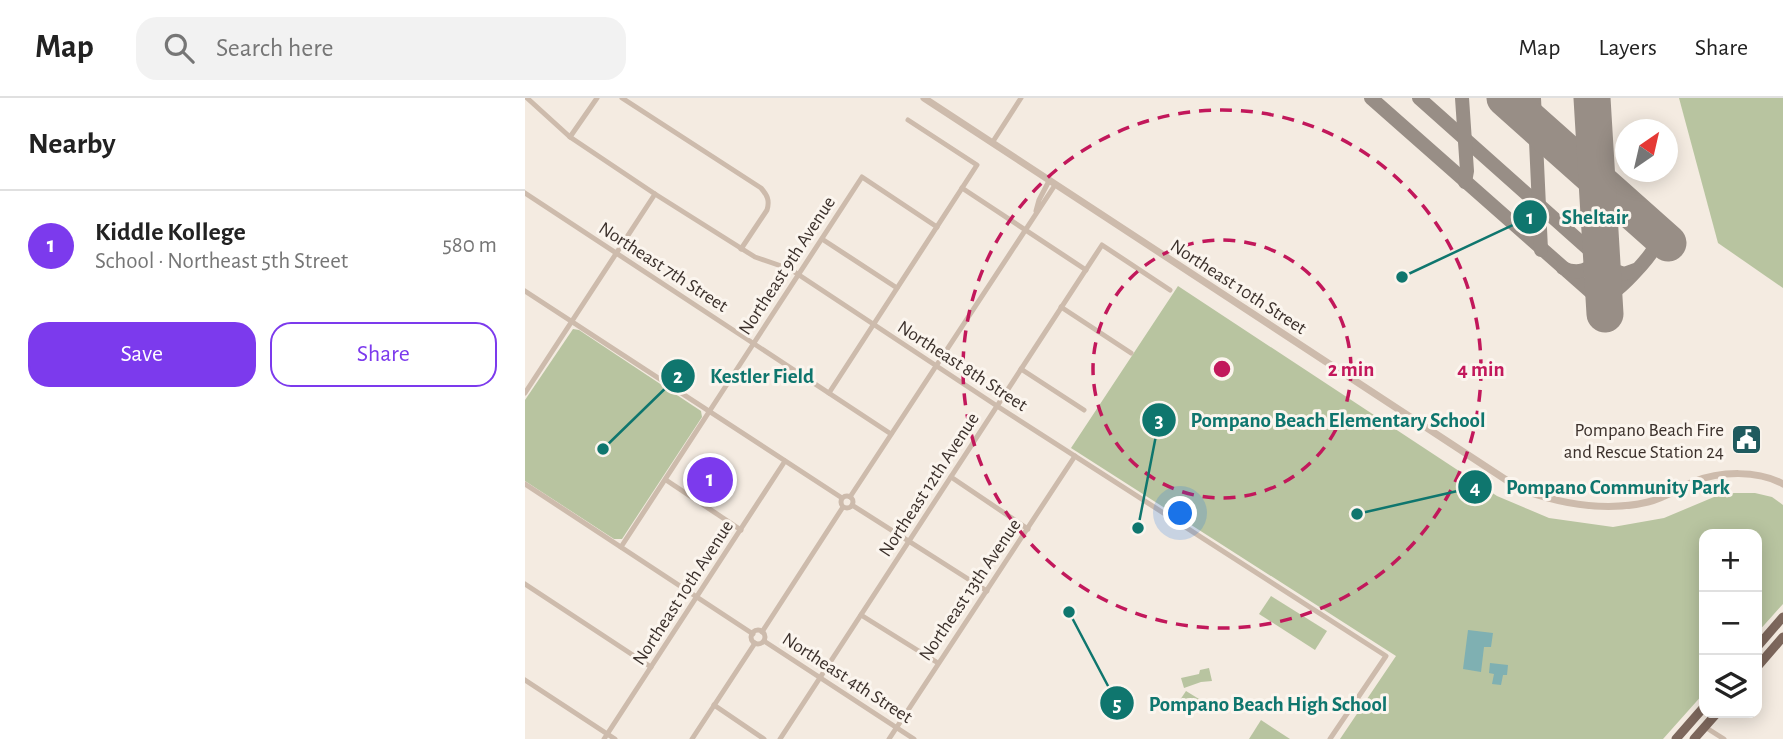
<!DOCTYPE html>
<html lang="en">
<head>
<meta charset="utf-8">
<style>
	body { margin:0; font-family:"Alegreya Sans",sans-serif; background:#f2f2f2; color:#222 }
	.controls { position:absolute; right:21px; bottom:21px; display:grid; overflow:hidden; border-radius:14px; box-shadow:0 4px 18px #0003 }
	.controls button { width:63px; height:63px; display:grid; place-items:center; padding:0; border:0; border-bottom:2px solid #e0e0e0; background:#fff; color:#222; font:35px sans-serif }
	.compass { position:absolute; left:1090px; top:21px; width:63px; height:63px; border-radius:50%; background:#fff; box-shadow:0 4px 18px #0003; rotate:34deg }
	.you { position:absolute; left:656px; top:416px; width:24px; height:24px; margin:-18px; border:5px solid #fff; border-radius:50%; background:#1a73e8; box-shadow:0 0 0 10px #1a73e833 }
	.badge { display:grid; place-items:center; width:46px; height:46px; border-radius:50%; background:#7c3aed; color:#fff; font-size:23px; font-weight:700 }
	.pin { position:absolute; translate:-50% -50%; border:4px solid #fff; box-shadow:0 2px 7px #0006 }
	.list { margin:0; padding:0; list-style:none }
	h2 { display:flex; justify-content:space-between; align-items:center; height:91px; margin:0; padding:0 28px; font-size:30px }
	h2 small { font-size:23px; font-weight:400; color:#767676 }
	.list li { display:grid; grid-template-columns:46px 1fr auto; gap:21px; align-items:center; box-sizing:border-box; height:112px; padding:0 28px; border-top:2px solid #e0e0e0 }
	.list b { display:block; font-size:26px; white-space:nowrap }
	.list p { margin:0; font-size:23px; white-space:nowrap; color:#767676 }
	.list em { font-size:23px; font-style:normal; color:#767676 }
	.actions { display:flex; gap:14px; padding:21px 28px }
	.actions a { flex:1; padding:16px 0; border:2px solid #7c3aed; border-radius:21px; text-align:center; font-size:24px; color:#7c3aed }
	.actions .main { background:#7c3aed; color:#fff }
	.icon { flex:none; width:38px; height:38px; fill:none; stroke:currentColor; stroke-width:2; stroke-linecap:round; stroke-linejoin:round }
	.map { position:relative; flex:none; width:1258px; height:641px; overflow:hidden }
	header { display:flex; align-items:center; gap:42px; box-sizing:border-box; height:98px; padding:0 35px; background:#fff; border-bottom:2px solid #e0e0e0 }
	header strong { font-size:33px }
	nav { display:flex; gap:38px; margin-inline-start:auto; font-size:24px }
	.search { width:490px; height:63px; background:#f2f2f2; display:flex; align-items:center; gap:18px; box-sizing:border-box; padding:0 24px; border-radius:21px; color:#767676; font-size:26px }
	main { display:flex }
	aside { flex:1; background:#fff }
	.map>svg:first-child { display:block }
</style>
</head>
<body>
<header>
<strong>Map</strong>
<div class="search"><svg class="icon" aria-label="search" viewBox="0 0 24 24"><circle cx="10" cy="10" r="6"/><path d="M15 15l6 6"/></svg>Search here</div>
<nav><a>Map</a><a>Layers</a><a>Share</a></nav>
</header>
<main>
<aside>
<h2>Nearby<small></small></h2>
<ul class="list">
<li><span class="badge">1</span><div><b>Kiddle Kollege</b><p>School · Northeast 5th Street</p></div><em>580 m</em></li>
</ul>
<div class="actions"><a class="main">Save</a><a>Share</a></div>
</aside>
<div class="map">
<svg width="1258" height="641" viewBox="0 0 1258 641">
	<rect width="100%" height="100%" fill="#f4ebe1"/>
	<g fill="#b8c4a0">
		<polygon points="1154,0 1258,0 1258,190 1193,145"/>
		<polygon points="653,188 972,398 1024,420 1088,429 1139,420 1189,399 1209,395 1230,395 1247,399 1258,407 1258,506 1232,535 1232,436 1179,436 1179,595 1138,641 815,641 871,558 546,350"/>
		<polygon points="48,231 54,232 176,313 177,319 97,441 89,441 0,383 0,302"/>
		<polygon points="746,498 802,533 790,552 734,516"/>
		<polygon points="684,570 687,583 676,584 659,590 656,580 674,576 675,572"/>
		<polygon points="661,593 674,601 667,614 653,605"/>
		<polygon points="736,622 765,641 724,641"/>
	</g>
	<g fill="#7fb0b2">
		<polygon points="943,532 968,535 966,549 959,549 956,574 938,571"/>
		<polygon points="965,565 983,567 982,577 978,577 976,587 967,586 969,576 964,575"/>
	</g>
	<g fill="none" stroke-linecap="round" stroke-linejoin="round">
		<g stroke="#988e86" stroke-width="14">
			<path d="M846,0L1067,195C1074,197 1081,198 1088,194C1097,190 1125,159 1129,150C1132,143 1129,135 1125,129"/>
			<polyline points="894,0 1087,172 1099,176 1110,172"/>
			<polyline points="937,0 942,73 940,84"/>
			<polyline points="1009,0 1016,152"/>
			<path d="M1038,170C1053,177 1064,172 1075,161"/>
		</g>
		<g stroke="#988e86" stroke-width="37">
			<polyline points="980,0 1143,145"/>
			<polyline points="1067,0 1080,216"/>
		</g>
		<g stroke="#cdbbac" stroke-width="5">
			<polyline points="2,0 45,39 130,96 230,159 265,171 472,308 861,558 805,641"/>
			<path d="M97,0L236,90C242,97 245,102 242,112L216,151"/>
			<polyline points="45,39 72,0"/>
			<polyline points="467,45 496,0"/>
			<polyline points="437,90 561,172"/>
			<polyline points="0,95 366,336"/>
			<polyline points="511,113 514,102 524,83"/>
			<polyline points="297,141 372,190"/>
			<polyline points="0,193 317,400"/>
			<polyline points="536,209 606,255"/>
			<polyline points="496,271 559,312"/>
			<polyline points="0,295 130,96"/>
			<polyline points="304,295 452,67 383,22"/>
			<polyline points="426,379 503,431"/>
			<polyline points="141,382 216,432"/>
			<polyline points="0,386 228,536"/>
			<circle cx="322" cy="404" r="6"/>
			<polyline points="325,399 530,87"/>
			<polyline points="327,407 462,493"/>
			<polyline points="96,449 337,79 412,129"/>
			<polyline points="0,486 126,569"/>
			<polyline points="336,517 413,565"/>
			<circle cx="233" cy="539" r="7"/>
			<polyline points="237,534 318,409"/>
			<polyline points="239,543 389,641"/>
			<polyline points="0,582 90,641"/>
			<polyline points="189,607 239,641"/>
			<polyline points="1180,629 1199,641"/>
			<polyline points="79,641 260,363"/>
			<polyline points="167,641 230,545"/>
			<polyline points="255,641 577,147 645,192"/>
			<polyline points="364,641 550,358"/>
		</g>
		<path stroke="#cdbbac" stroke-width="7" d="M399,0L995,391C1036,406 1081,414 1123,404C1139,400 1153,391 1168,384C1195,373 1233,372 1258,386"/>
		<g stroke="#7d675c" stroke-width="9">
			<polyline points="1232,549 1258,519"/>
			<polyline points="1232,569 1258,539"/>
			<polyline points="1151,641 1179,609"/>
			<polyline points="1169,641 1192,615"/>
		</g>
	</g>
	<g fill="none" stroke="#c2185b" stroke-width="3.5" stroke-dasharray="12 9">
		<circle cx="697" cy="271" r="129"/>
		<circle cx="697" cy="271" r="259"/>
	</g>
	<defs>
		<symbol id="civic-square" viewBox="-11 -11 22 22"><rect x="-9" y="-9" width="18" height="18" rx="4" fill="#1f5a5e" stroke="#fbf5ee"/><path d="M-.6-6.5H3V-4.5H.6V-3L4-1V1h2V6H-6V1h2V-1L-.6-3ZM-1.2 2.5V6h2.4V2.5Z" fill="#fff"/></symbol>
	</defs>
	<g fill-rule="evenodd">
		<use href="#civic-square" x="1204" y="324" width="35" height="35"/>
	</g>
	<g text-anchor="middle" stroke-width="6" stroke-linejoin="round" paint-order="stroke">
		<g font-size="19" fill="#3b302b" stroke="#fbf5ee">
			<text transform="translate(261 167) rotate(-57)" y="7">Northeast 9th Avenue</text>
			<text transform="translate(139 168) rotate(33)" y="7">Northeast 7th Street</text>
			<text transform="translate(714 188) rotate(33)" y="7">Northeast 10th Street</text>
			<text transform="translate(438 267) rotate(33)" y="7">Northeast 8th Street</text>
			<text transform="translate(403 386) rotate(-57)" y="7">Northeast 12th Avenue</text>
			<text transform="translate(444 491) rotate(-56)" y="7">Northeast 13th Avenue</text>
			<text transform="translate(157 494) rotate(-57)" y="7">Northeast 10th Avenue</text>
			<text transform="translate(323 579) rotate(33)" y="7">Northeast 4th Street</text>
		</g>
		<g font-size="19" fill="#3b302b" stroke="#fbf5ee" text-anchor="end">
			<text x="1199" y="338">Pompano Beach Fire<tspan x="1199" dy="22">and Rescue Station 24</tspan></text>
		</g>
	</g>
	<circle cx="697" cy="271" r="10" fill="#c2185b" stroke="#fbf5ee" stroke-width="3.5"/>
	<g font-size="21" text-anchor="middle" font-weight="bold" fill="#c2185b" stroke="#fbf5ee" stroke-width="6" stroke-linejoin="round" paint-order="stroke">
		<text x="826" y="278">2 min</text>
		<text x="956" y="278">4 min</text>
	</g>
	<path fill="none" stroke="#0f766e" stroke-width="2.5" d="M877 179L1005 119M78 351L153 278M613 430L634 322M832 416L950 389M544 514L592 605"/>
	<g fill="#0f766e" stroke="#fbf5ee" stroke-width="2.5">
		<circle cx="877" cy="179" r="7"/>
		<circle cx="78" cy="351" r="7"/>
		<circle cx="613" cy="430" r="7"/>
		<circle cx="832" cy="416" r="7"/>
		<circle cx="544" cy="514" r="7"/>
		<circle cx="1005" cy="119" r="18"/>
		<circle cx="153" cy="278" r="18"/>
		<circle cx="634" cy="322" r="18"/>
		<circle cx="950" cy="389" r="18"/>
		<circle cx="592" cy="605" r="18"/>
	</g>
	<g font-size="21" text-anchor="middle" font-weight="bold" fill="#fff">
		<text x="1005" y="126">1</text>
		<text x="153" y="285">2</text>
		<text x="634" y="329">3</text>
		<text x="950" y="396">4</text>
		<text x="592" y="613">5</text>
	</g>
	<g font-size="21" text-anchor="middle" font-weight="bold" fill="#0f766e" stroke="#fbf5ee" stroke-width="6" stroke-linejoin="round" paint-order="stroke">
		<text x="1070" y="126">Sheltair</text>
		<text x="237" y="285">Kestler Field</text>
		<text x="813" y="329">Pompano Beach Elementary School</text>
		<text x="1093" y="396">Pompano Community Park</text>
		<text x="743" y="613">Pompano Beach High School</text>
	</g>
</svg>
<div class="controls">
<button>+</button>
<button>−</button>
<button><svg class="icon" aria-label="layers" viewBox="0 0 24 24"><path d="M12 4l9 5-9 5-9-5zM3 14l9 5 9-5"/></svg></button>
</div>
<svg class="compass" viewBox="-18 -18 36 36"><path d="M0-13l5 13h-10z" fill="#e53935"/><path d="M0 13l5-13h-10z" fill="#767676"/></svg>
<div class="you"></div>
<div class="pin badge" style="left:185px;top:382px">1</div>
</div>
</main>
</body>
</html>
